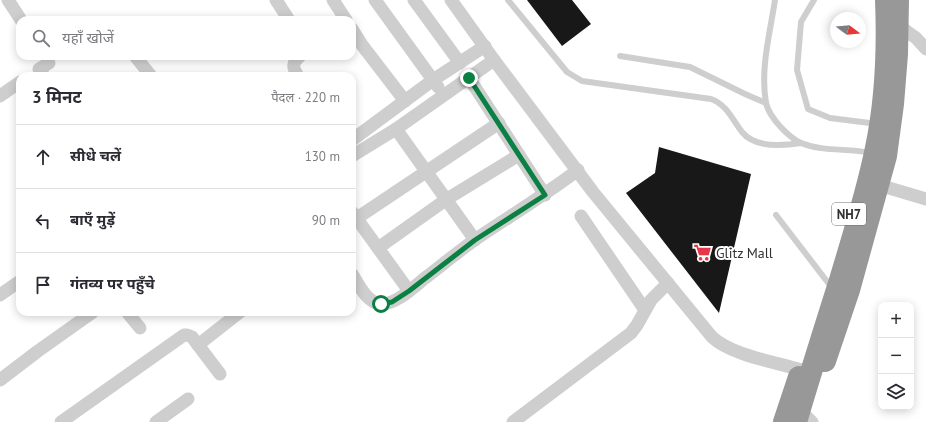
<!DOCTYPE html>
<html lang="hi">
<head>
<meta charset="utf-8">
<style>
	body { margin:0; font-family:"PT Sans","Noto Sans Devanagari",sans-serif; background:#f7f7f7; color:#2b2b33 }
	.controls { position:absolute; right:12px; bottom:12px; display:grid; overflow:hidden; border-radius:8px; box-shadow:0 2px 10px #0003 }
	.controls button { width:36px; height:36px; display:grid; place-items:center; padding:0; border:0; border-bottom:1px solid #e1e1e2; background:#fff; color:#2b2b33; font:20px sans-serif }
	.compass { position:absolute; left:830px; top:12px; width:36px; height:36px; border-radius:50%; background:#fff; box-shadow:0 2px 10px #0003; rotate:106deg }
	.stop { position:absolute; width:12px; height:12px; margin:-9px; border:3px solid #0b8043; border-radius:50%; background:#fff }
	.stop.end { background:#0b8043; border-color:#fff; box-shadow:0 1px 4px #0008 }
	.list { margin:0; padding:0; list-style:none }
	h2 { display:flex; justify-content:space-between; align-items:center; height:52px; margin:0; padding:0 16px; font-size:17px }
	h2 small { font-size:13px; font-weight:400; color:#7c7c81 }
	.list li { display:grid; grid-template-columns:26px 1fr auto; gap:12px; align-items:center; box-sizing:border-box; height:64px; padding:0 16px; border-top:1px solid #e1e1e2 }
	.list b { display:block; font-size:15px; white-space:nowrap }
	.list em { font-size:13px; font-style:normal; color:#7c7c81 }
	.icon { flex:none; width:22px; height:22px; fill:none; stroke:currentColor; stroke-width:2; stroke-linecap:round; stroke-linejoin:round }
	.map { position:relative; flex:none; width:926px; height:422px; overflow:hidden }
	.search { position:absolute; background:#fff; box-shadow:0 2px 10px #0003; left:16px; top:16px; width:340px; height:44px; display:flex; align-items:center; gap:10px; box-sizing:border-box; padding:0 14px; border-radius:12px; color:#7c7c81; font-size:15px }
	.panel { position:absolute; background:#fff; box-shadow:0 2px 10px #0003; left:16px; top:72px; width:340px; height:244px; border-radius:12px }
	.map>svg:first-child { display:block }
</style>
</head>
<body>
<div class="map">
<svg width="926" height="422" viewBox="0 0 926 422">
	<rect width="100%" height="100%" fill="#fff"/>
	<g fill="#181818">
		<polygon points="527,0 572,0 591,24 562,46"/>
		<polygon points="659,147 751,174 719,313 626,193 655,173"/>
	</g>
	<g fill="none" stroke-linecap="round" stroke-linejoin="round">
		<g stroke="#cecece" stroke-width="6">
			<path d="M508,0L567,72L582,81L711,99C727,105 732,119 742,132C755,148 783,146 801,143"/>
			<path d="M775,0C770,33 760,69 766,103C769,117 788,137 801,143C823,152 848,148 871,153"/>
			<polyline points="814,0 801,22 797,70 808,109 830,118 870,123"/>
			<polyline points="620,56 690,67 745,94 766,103"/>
			<polyline points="776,215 829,284"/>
		</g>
		<g stroke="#cecece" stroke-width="13">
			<polyline points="8,0 21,20"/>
			<polyline points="276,0 289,20"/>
			<polyline points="333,0 346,20"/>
			<polyline points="375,0 438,87"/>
			<polyline points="414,0 460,63"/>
			<path d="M451,0L494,60L593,192L712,337C731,355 775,362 801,370"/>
			<polyline points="898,25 916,38 926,49"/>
			<polyline points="352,29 362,45 405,101"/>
			<polyline points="135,56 151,76"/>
			<polyline points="44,76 39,69 49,63"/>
			<path d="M298,76C292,67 292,63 300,56"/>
			<polyline points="469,78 545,195"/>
			<polyline points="0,96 20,82"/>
			<polyline points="396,129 475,240"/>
			<polyline points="352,140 433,80 485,46"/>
			<polyline points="352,156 396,129 494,60"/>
			<polyline points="879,185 926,199"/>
			<polyline points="352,212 409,291"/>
			<polyline points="581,216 645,310"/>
			<polyline points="357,218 499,123"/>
			<polyline points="378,248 447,199 519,155"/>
			<path d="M352,274C359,285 367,303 381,304C395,305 414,287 425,278C442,265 459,251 476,239C510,216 545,195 578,170"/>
			<polyline points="0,295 20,281"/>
			<polyline points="127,312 140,328"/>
			<polyline points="198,345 240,312"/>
			<polyline points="0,380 38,351 93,312"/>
			<polyline points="807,417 812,422"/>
			<polyline points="61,422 184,335 187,335 192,337 220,374"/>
			<polyline points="156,422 188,399"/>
			<polyline points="513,422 631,333 637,325 651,300 668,283"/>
		</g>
		<g stroke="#989898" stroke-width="22">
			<polyline points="825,361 849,290 886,156 893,104 897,54 898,0"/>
			<polyline points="784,422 799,377"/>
		</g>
		<path stroke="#989898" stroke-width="22" d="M796,422C810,375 825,327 840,280C853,236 867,193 876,148C886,100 888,49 886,0"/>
	</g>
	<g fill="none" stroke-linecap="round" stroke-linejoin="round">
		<polyline stroke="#0b8043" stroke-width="5" points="381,304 392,302 409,291 475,240 545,195 469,78"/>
	</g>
	<defs>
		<symbol id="supermarket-bare" viewBox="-9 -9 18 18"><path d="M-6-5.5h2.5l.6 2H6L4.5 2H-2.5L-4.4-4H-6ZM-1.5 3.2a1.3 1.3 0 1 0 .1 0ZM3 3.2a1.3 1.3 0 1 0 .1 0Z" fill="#e5364a" stroke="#fff" stroke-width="2.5" paint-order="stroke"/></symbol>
	</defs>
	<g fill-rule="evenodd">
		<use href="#supermarket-bare" x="690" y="240" width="25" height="25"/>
	</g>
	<g text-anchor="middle" stroke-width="4" stroke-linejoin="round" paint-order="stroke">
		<rect fill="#fff" stroke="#6f6f6f" stroke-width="1" x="832" y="203" width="34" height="22" rx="3"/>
		<g font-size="13" font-weight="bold" fill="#313131">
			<text x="849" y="219">NH7</text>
		</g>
		<g font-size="14" fill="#313131" stroke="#fff" text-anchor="start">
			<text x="716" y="258">Glitz Mall</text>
		</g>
	</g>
</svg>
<div class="controls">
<button>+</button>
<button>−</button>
<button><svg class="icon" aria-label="layers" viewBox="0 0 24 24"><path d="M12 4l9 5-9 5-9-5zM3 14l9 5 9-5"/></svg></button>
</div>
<svg class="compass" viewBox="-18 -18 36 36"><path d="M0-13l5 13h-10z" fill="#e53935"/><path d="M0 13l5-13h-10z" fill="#7c7c81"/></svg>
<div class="stop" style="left:381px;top:304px"></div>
<div class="stop end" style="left:469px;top:78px"></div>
<div class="search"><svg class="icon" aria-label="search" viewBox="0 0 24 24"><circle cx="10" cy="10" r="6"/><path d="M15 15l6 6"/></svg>यहाँ खोजें</div>
<section class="panel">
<h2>3 मिनट<small>पैदल · 220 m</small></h2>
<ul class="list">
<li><svg class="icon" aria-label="ahead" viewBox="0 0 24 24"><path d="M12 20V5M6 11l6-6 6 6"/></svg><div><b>सीधे चलें</b></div><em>130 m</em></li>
<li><svg class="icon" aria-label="left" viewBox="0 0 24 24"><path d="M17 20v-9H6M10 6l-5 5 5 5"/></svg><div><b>बाएँ मुड़ें</b></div><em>90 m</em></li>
<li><svg class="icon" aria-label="arrive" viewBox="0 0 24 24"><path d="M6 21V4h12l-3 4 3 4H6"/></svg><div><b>गंतव्य पर पहुँचे</b></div></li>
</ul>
</section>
</div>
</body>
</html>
